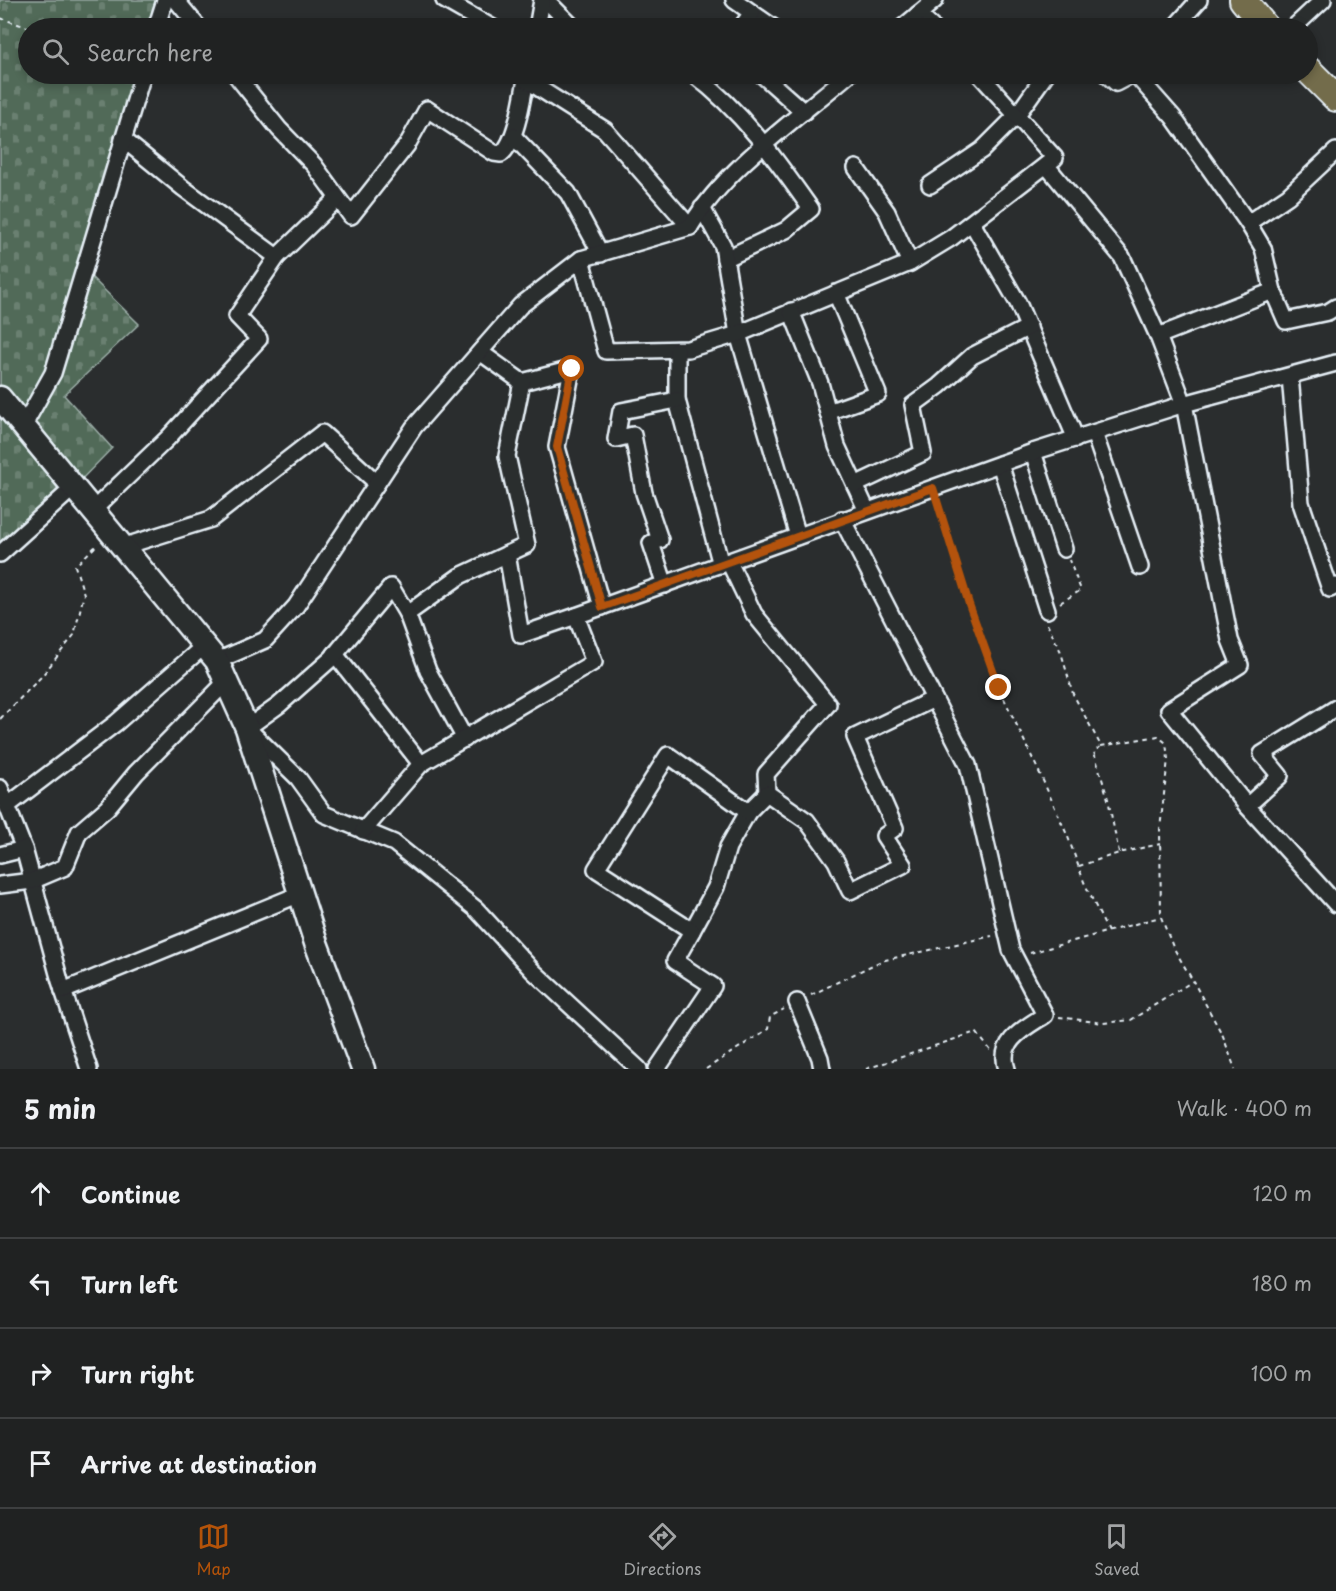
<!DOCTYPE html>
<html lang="en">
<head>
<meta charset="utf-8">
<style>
	body { margin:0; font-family:"Playpen Sans",sans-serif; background:#2d2f2f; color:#f1f3f6 }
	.stop { position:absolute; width:18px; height:18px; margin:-14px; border:4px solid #b45309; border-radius:50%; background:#fff }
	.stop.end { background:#b45309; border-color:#fff; box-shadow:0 2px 6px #0008 }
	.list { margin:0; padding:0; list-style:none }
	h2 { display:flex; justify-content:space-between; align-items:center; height:78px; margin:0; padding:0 24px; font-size:26px }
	h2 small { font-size:20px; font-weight:400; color:#a2a4a5 }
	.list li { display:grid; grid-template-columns:39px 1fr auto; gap:18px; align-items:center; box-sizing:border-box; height:90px; padding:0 24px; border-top:2px solid #3d3f40 }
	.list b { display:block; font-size:22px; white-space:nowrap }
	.list em { font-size:20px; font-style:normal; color:#a2a4a5 }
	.icon { flex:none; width:33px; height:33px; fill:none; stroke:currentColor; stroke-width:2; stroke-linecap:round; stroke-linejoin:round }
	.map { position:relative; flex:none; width:1336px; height:1069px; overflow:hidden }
	.search { position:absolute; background:#202222; box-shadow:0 3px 9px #0003; left:18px; right:18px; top:18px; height:66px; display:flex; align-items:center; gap:15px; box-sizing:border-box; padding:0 21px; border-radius:33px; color:#a2a4a5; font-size:22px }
	.sheet { height:438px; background:#202222 }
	nav { display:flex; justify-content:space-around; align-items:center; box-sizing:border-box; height:84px; border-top:2px solid #3d3f40; background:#202222; font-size:16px; color:#a2a4a5 }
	nav a { display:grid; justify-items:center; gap:3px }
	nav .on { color:#b45309 }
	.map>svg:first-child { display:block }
</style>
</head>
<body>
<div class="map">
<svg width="1336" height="1069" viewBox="0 0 1336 1069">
	<defs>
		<pattern id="cemetery-stones" width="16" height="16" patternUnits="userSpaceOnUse" patternTransform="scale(1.5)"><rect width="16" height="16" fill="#516a58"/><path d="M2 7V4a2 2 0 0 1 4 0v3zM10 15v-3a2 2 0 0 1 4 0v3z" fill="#6a8071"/></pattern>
	</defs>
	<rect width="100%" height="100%" fill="#2a2d2e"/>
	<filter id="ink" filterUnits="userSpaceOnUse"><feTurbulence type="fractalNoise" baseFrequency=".0167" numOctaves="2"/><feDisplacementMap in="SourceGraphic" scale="12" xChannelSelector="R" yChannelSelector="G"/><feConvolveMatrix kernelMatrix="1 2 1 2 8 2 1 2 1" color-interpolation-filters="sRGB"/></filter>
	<g filter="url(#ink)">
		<polygon fill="url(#cemetery-stones)" stroke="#9caea8" stroke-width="1.5" points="0,0 165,0 156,28 28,28 28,74 143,74 84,270 139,324 64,395 112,448 73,488 0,554"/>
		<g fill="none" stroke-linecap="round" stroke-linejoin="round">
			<defs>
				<g id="street">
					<polyline points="176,0 199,28"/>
					<polyline points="444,0 493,28"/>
					<polyline points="546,0 574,28"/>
					<polyline points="734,0 774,28"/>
					<polyline points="918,14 933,28"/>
					<polyline points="156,28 165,0"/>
					<polyline points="537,28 542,0"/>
					<polyline points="741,28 752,13"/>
					<polyline points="902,28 935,0"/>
					<polyline points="1174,28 1199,0"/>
					<polyline points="1293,28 1323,0"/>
					<path d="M235,74L279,129L314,165L351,216L407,145L427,109L494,153L501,154C517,142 523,94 527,74"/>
					<path d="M693,74C743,112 775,158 811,209L786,230L725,259"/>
					<polyline points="761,74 804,112"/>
					<polyline points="1106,74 1116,83 1133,74"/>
					<polyline points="1135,74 1173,117 1248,223 1263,248 1273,291"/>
					<polyline points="526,80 605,130 690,227"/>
					<polyline points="513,136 568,193 601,254"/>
					<polyline points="123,139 183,188 277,257"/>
					<polyline points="1046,165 1122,257 1158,336 1184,404 1230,640 1240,665 1169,710 1247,806 1336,904"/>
					<polyline points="856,168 887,212 910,263"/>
					<polyline points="930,185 982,150 1017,115 1046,74"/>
					<polyline points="702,208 723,246 738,334 798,536"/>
					<polyline points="972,223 1018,303 1076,439"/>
					<polyline points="1248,223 1288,196 1336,151"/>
					<polyline points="581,259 606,351 688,349 738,334 910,263 951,238 1055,158 979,74"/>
					<polyline points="791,311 820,383 837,446 867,511"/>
					<polyline points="1158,336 1273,291 1286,321 1328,312 1336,307"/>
					<polyline points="677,350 677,400 721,565"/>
					<polyline points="480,352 522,382 572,369 557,447 602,607"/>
					<polyline points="1290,376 1301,503 1330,589 1336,586"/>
					<polyline points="828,412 878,394 836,293"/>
					<polyline points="24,425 53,373 143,74"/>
					<polyline points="1094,433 1140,567"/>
					<polyline points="1033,452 1064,549"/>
					<polyline points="1000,464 1047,610"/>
					<polyline points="855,485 923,453 913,405 939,386 972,356 1029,327"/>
					<polyline points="92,511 168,438 259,339 237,316 277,257 337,199"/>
					<path d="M842,519L968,765L1011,950L1045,1015C1025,1028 997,1041 1007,1069"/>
					<polyline points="122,547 211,519 322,433 377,483"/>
					<polyline points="0,554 73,488"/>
					<polyline points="507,554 521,635 576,616"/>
					<polyline points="729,562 754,614 828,704 766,774 767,793 807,821 836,861 850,891 903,865 884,836 895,828 855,737 934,699"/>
					<polyline points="665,585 651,543 660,540 644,493 633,435 616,439 621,411 677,400"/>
					<polyline points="407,614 460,576 527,545 507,456 522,382"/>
					<polyline points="335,654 421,764"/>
					<path d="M217,661L265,640L296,606L414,427L520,306L581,259L690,227C725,168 798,118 849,74"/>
					<polyline points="465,739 428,671 407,614 391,587 332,658 279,705 247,728 298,778 324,814 394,843 476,909 533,971 639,1069"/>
					<polyline points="0,788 24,849 60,981 89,1069"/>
					<polyline points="7,806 116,723 204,646"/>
					<polyline points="1247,806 1280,776 1262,754 1336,708"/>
					<polyline points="363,831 421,764 594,662 576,616 1033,452 1184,404 1336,363"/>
					<polyline points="0,855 24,849"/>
					<polyline points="0,885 32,881 65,867 79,832 107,808 136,773 226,682"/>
					<polyline points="692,931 716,887 728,847 748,812 767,793"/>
					<polyline points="63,991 300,894"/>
					<polyline points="797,1002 820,1058 822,1069"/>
					<polyline points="657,1069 713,986 675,961 692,931 596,869 668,755 748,812"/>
				</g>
				<polyline id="secondary" points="0,398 217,661 247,728 316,943 363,1069"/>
				<g id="primary">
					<polyline points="1243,0 1266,28"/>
					<polyline points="1308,70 1336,98"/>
				</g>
			</defs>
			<use href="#street" stroke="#e8f1f8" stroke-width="20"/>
			<use href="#secondary" stroke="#e8f1f8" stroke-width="27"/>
			<use href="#primary" stroke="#e8f1f8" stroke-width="30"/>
			<g stroke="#e8f1f8" stroke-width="2" stroke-dasharray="4.5 4.5" stroke-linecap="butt">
				<polyline points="0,18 30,28"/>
				<polyline points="938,502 969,604 999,688 1041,776 1068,837 1084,882 1108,932"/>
				<polyline points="1060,603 1081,590 1069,560"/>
				<polyline points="1047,624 1061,652 1073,694 1101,746 1094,752 1108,799 1119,853"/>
				<polyline points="0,719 42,676 74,635 84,594 75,566 97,545"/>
				<polyline points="1101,746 1158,736 1166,743 1168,759 1160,829 1161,917 1173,947 1193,981"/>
				<polyline points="1079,866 1119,853 1160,844"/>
				<polyline points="1030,953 1160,917"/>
				<polyline points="811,995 881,961 992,936"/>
				<polyline points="1059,1017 1103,1023 1131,1020 1193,981 1223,1036 1235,1069"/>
				<polyline points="706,1069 768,1029 770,1017 784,1009"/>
				<polyline points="866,1069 976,1032 992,1052"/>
			</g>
			<use href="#street" stroke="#2a2d2e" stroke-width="15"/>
			<use href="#secondary" stroke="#2a2d2e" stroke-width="22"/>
			<use href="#primary" stroke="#736c4b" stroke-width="26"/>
		</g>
	</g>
	<g fill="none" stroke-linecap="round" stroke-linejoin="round" filter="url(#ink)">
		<polyline stroke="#b45309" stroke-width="8" points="572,369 557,447 602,607 933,488 969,604 999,688"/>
	</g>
</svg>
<div class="stop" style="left:572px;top:369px"></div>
<div class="stop end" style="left:999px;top:688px"></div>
<div class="search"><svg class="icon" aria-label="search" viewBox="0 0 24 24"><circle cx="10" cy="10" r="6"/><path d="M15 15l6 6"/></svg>Search here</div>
</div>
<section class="sheet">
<h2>5 min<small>Walk · 400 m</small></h2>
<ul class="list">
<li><svg class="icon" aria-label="ahead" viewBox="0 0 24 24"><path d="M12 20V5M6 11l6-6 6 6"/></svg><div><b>Continue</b></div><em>120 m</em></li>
<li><svg class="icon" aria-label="left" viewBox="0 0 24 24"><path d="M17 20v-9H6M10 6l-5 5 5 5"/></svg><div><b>Turn left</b></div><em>180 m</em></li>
<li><svg class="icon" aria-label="right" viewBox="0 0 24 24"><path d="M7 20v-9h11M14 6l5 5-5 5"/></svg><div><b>Turn right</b></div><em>100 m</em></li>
<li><svg class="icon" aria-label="arrive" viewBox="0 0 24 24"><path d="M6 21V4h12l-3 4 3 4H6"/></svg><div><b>Arrive at destination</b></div></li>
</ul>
</section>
<nav>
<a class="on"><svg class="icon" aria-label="map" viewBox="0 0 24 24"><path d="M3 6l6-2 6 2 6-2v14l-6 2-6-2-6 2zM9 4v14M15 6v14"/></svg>Map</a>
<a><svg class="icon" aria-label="directions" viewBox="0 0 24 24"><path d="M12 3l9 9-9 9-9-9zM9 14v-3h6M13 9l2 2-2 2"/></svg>Directions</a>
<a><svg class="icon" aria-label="saved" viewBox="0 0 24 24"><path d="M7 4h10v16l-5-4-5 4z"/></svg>Saved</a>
</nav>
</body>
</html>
